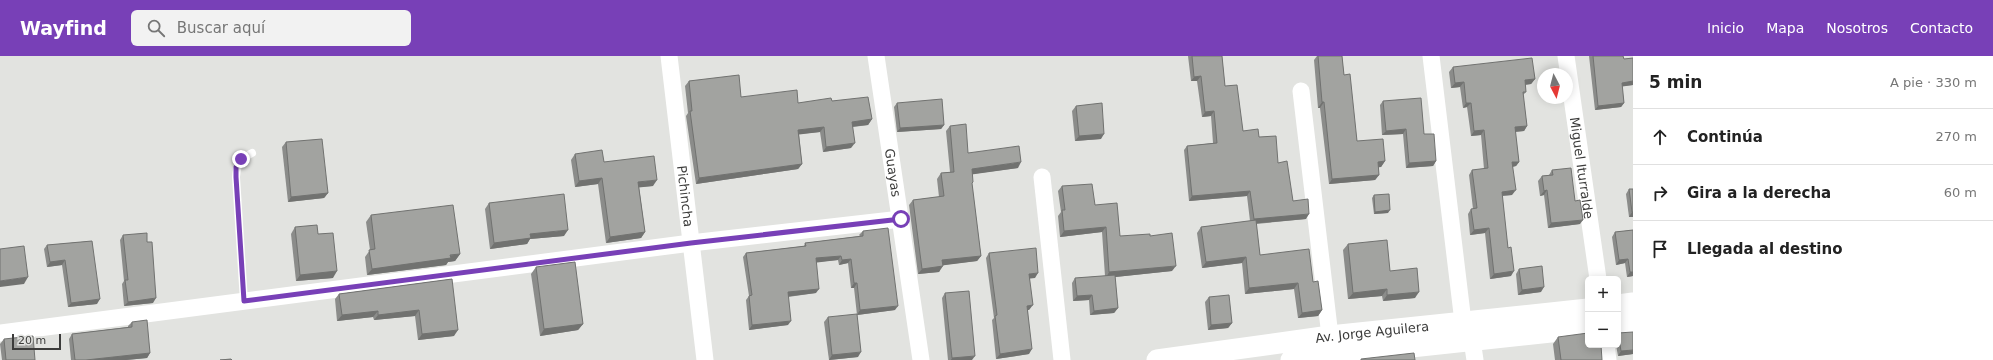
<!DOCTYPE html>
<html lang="es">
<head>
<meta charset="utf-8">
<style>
	body { margin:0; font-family:"DejaVu Sans",sans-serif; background:#f2f2f2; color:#222 }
	.controls { position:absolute; right:12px; bottom:12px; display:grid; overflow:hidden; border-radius:6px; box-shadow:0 2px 10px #0003 }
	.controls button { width:36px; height:36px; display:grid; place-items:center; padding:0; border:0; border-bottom:1px solid #e0e0e0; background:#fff; color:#222; font:20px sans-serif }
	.compass { position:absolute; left:1537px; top:12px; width:36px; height:36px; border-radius:50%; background:#fff; box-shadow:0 2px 10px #0003; rotate:173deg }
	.scale { position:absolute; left:12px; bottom:10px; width:49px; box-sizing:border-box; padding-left:4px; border:2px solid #3c3c3b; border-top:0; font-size:11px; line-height:14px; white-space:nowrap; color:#3c3c3b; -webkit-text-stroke:3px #e2e3e0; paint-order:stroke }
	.stop { position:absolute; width:12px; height:12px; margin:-9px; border:3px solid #7840b7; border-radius:50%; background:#fff }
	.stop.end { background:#7840b7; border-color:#fff; box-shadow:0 1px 4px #0008 }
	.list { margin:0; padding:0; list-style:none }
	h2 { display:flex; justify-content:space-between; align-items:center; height:52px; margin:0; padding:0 16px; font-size:17px }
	h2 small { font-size:13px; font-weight:400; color:#767676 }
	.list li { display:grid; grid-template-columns:26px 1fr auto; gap:12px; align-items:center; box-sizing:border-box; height:56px; padding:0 16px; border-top:1px solid #e0e0e0 }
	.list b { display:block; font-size:15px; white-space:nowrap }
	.list em { font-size:13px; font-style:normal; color:#767676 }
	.icon { flex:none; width:22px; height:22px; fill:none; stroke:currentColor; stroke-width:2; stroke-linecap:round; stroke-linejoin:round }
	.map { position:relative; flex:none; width:1633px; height:304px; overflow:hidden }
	header { display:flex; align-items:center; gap:24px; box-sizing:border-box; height:56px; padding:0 20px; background:#7840b7; color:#fff }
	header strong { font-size:19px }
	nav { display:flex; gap:22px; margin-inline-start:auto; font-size:14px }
	.search { width:280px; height:36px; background:#f2f2f2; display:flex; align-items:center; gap:10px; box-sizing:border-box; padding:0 14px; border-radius:6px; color:#767676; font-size:15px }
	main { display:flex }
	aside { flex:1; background:#fff }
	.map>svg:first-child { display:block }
</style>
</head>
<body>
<header>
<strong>Wayfind</strong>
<div class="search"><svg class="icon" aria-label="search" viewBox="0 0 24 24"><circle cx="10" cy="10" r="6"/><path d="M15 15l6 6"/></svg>Buscar aquí</div>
<nav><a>Inicio</a><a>Mapa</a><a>Nosotros</a><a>Contacto</a></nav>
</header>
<main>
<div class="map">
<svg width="1633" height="304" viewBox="0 0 1633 304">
	<rect width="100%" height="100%" fill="#e2e3e0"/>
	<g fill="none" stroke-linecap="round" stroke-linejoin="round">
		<path stroke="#fff" stroke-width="8" d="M244,245L236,121C237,108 240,103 252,97"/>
		<g stroke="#fff" stroke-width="17">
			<path id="s1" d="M669,0L705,304"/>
			<path id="s2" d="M876,0L921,304"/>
			<polyline points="1431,0 1463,266"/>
			<path id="s3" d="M1566,0L1598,223"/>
			<polyline points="1301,35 1330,280"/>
			<polyline points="1042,121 1062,304"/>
			<polyline points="0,277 691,187 901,163"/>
			<polyline points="1472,284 1475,304"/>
			<polyline points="1606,289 1608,304"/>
		</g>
		<g stroke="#fff" stroke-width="21">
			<polyline points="1618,249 1633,247"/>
			<polyline points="1618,268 1633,267"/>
			<path id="s4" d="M1157,304L1330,280L1588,253"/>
			<polyline points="1291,304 1588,272"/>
		</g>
	</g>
	<g fill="#8b8c8a">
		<polygon points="1188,0 1222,0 1225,30 1243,75 1259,81 1278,107 1293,145 1306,163 1256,168 1260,199 1313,226 1322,254 1318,260 1298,262 1294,233 1245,238 1242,207 1202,212 1197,177 1201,171 1250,165 1247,140 1189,145 1184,94 1187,90 1213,87 1211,60 1202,61 1197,25 1191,25"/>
		<polygon points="1317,0 1342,0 1344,19 1357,85 1385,105 1381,111 1378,111 1379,119 1375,124 1329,128 1320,52 1318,52 1314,4"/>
		<polygon points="1589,0 1623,0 1624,3 1633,2 1633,29 1622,30 1624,47 1621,51 1595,54"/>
		<polygon points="1453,11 1535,23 1531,28 1525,29 1526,36 1523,39 1527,70 1524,75 1515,76 1519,106 1516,110 1513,111 1512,139 1502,140 1511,220 1490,223 1485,177 1470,179 1468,158 1471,153 1473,153 1469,119 1472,114 1484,113 1481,79 1471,80 1467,51 1463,52 1460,31 1451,32 1449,16"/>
		<polygon points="689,25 741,41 798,47 832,45 872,63 868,69 853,71 851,92 823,96 820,76 799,78 802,108 798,113 696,128 686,60 688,57 685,30"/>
		<polygon points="1383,45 1424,78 1436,105 1433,110 1406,112 1403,78 1382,79 1380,49"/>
		<polygon points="897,47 944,69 941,73 897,76 894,51"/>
		<polygon points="1076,50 1101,83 1075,85 1072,55"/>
		<polygon points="950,70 968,97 1018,112 972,118 972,129 981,200 977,205 942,209 939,216 918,218 909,149 913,144 939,141 937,123 941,117 950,116 946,75"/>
		<polygon points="286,86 328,137 324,142 288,146 282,91"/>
		<polygon points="575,98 604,106 653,130 639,131 645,176 641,182 606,187 598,128 575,131 571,104"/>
		<polygon points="1552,114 1575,145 1580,168 1548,172 1544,139 1540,140 1538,125 1542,120 1549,119"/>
		<polygon points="1062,130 1095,149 1120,180 1150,180 1172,215 1115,221 1118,252 1114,257 1090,259 1089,244 1073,245 1072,227 1075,222 1105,220 1102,176 1060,181 1058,160 1061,156 1058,135"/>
		<polygon points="1629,133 1633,133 1633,161 1629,161 1626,138"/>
		<polygon points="1374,139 1388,157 1374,158 1372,142"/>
		<polygon points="489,147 564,180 530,183 527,188 490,193 485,153"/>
		<polygon points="371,159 460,198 455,205 448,206 446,209 367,219 365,201 370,194 366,166"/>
		<polygon points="295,171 318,178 333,222 296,225 291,178"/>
		<polygon points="1633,174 1633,220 1627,221 1625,207 1616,209 1612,181 1615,176"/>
		<polygon points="863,175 895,254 857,259 854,232 851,232 848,207 839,209 838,204 816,206 816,237 788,241 788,269 749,274 746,244 749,240 743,201 746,197 804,190 805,187 860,180 859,179"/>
		<polygon points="123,179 147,186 153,247 124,250 122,228 124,225 120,184"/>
		<polygon points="92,185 97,248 68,251 62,209 47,211 44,193 47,189"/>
		<polygon points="1348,188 1390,215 1415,242 1383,245 1382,240 1348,243 1343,194"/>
		<polygon points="989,197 1035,222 1030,222 1029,254 1028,254 1029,298 996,303 992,264 994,262 986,202"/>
		<polygon points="536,211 583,268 578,274 540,280 531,218"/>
		<polygon points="1519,213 1541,236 1518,239 1516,218"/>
		<polygon points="452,223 454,280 418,284 415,260 374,264 373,261 337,265 335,243 339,238"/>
		<polygon points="945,237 972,304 948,304 942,242"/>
		<polygon points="1209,241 1232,267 1228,272 1208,274 1205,246"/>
		<polygon points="828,261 858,301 829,304 824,266"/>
		<polygon points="132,266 150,297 147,302 126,304 71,304 69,283 72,278 128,271 128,270"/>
		<polygon points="1618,277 1633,298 1618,300 1616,289 1618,289"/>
		<polygon points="1558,281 1602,304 1555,304 1553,288"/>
		<polygon points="4,283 35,304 2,304 0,288"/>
	</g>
	<g fill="#717270">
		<polygon points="1201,20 1197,25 1191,25 1194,21"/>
		<polygon points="1535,23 1531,28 1521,29 1525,24"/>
		<polygon points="1633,25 1633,29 1619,31 1622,27"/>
		<polygon points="1464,26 1460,31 1451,32 1455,27"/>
		<polygon points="1322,46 1324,46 1320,52 1318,52"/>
		<polygon points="1466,47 1471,47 1467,51 1463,52"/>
		<polygon points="1624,47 1621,51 1595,54 1598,50"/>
		<polygon points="1214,55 1211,60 1202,61 1205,56"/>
		<polygon points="872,63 868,69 849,71 852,66"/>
		<polygon points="944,69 941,73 897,76 900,72"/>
		<polygon points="1527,70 1524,75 1512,76 1515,71"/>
		<polygon points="824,71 820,76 795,79 798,74"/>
		<polygon points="1406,73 1403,78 1382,79 1386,75"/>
		<polygon points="1484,74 1481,79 1471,80 1474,75"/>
		<polygon points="1104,78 1101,83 1075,85 1079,80"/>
		<polygon points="855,87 851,92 823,96 826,91"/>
		<polygon points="1385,105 1381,111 1374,112 1378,106"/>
		<polygon points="1436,105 1433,110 1406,112 1409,107"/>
		<polygon points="1021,106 1018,112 968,119 972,113"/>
		<polygon points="1512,106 1519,106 1516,110 1509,111"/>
		<polygon points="802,108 798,113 696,128 699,122"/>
		<polygon points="1379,119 1375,124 1329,128 1332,123"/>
		<polygon points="602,122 598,128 575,131 579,125"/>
		<polygon points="657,124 653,130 634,132 638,126"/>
		<polygon points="1516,134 1512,139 1498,140 1502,136"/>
		<polygon points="1547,134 1544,139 1540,140 1544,135"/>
		<polygon points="1250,135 1247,140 1189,145 1192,140"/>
		<polygon points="328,137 324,142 288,146 291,141"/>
		<polygon points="1390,154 1388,157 1374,158 1375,156"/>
		<polygon points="1632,156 1633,156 1633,161 1629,161"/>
		<polygon points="1309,158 1306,163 1250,168 1254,163"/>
		<polygon points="1583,164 1580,168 1548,172 1551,167"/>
		<polygon points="1106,171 1102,176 1060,181 1064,175"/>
		<polygon points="1489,172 1485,177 1470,179 1474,174"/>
		<polygon points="568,174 564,180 530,183 527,188 490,193 494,187 530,178"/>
		<polygon points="645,176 641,182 606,187 610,181"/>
		<polygon points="460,198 455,205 448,206 446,209 367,219 372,213"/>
		<polygon points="841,200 838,204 813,207 816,202"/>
		<polygon points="981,200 977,205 938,210 942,204"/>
		<polygon points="1246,201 1242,207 1202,212 1206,206"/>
		<polygon points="851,203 848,207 839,209 842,204"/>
		<polygon points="1628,203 1625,207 1616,209 1619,204"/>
		<polygon points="65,204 62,209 47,211 50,206"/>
		<polygon points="943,210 939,216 918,218 922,213"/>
		<polygon points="1176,210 1172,215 1106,222 1109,216"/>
		<polygon points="337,215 333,222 296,225 300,219"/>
		<polygon points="1514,215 1511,220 1490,223 1494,218"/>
		<polygon points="1630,216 1633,216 1633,220 1627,221"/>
		<polygon points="1038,217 1035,222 1026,223 1029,218"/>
		<polygon points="28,221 24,228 0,231 0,225"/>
		<polygon points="854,227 857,227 854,232 851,232"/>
		<polygon points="1298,227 1294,233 1245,238 1249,232"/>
		<polygon points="1544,231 1541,236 1518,239 1522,234"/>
		<polygon points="819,233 816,237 784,241 788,236"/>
		<polygon points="1387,233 1382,240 1348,243 1353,237"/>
		<polygon points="1419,236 1415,242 1383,245 1387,239"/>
		<polygon points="1092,239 1089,244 1073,245 1077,240"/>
		<polygon points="156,242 153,247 124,250 128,246"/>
		<polygon points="100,243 97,248 68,251 71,247"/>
		<polygon points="1033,249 1029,254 1024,254 1027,250"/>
		<polygon points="898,250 895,254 857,259 860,254"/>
		<polygon points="1118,252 1114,257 1090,259 1094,255"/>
		<polygon points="419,254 415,260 374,264 378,259"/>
		<polygon points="1322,254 1318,260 1298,262 1302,257"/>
		<polygon points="378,255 373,261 337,265 342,259"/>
		<polygon points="791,265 788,269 749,274 752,269"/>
		<polygon points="1232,267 1228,272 1208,274 1211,269"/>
		<polygon points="583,268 578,274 540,280 544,273"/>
		<polygon points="458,274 454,280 418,284 422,278"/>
		<polygon points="1032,293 1029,298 996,303 1000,298"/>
		<polygon points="1633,294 1633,298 1618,300 1621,295"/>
		<polygon points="861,296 858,301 829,304 832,299"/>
		<polygon points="150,297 147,302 126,304 86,304"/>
		<polygon points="975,300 972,304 951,304 952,302"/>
	</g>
	<g fill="#a2a3a0" stroke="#717270">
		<polygon points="1192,0 1222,0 1225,30 1237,29 1243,75 1258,73 1259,81 1276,80 1278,107 1287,105 1293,145 1308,143 1309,158 1254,163 1250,135 1192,140 1187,90 1217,87 1214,55 1205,56 1201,20 1194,21"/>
		<polygon points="1318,0 1342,0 1344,19 1350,18 1357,85 1383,83 1385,105 1378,106 1379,119 1332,123 1324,46 1322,46"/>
		<polygon points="1593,0 1623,0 1624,3 1633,2 1633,25 1622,27 1624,47 1598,50"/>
		<polygon points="1532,2 1535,23 1525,24 1526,36 1523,36 1527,70 1515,71 1519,106 1512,106 1516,134 1502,136 1508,192 1511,191 1514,215 1494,218 1489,172 1474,174 1471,153 1477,152 1472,114 1488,112 1484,74 1474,75 1471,47 1466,47 1464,26 1455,27 1453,11"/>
		<polygon points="739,19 741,41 797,34 798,47 831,42 832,45 868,41 872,63 852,66 855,87 826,91 824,71 798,74 802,108 699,122 690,55 692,55 689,25"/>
		<polygon points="1421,42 1424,78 1434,78 1436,105 1409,107 1406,73 1386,75 1383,45"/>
		<polygon points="942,43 944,69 900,72 897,47"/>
		<polygon points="1102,47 1104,78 1079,80 1076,50"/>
		<polygon points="966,68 968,97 1019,90 1021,106 972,113 973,126 972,127 981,200 942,204 943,210 922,213 913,144 944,140 941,117 954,116 950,70"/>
		<polygon points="322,83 328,137 291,141 286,86"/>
		<polygon points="602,94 604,106 654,100 657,124 638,126 645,176 610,181 602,122 579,125 575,98"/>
		<polygon points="1571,112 1575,145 1580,144 1583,164 1551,167 1547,134 1544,135 1542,120 1553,119 1552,114"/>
		<polygon points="1092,128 1095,149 1117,147 1120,180 1150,178 1150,180 1172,177 1176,210 1109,216 1106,171 1064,175 1062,154 1065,154 1062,130"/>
		<polygon points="1629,133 1633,133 1633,156 1632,156"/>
		<polygon points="564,138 568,174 530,178 531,182 494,187 489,147"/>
		<polygon points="1389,138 1390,154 1375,156 1374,139"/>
		<polygon points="453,149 460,198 450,199 451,202 372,213 369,194 375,193 371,159"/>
		<polygon points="1256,164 1260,199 1309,193 1313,226 1318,225 1322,254 1302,257 1298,227 1249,232 1246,201 1206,206 1201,171"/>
		<polygon points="317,169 318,178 333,177 337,215 300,219 295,171"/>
		<polygon points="888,172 898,250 860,254 857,227 854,227 851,203 842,204 841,200 816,202 819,233 788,236 791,265 752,269 749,240 752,239 746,197 806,190 805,187 863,180 863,175"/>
		<polygon points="1633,174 1633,216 1630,216 1628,203 1619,204 1615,176"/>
		<polygon points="147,177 147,186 152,186 156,242 128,246 125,224 128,224 123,179"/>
		<polygon points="1387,184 1390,215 1417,212 1419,236 1387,239 1387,233 1353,237 1348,188"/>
		<polygon points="92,185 100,243 71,247 65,204 50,206 47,189"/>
		<polygon points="24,190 28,221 0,225 0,193"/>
		<polygon points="1036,192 1038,217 1029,218 1033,249 1027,250 1032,293 1000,298 995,260 997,259 989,197"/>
		<polygon points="575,206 583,268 544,273 536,211"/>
		<polygon points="1542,210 1544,231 1522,234 1519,213"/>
		<polygon points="1115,219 1118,252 1094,255 1092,239 1077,240 1075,222"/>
		<polygon points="452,223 458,274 422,278 419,254 378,259 378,255 342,259 339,238"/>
		<polygon points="969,235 975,300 952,302 945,237"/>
		<polygon points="1229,239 1232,267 1211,269 1209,241"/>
		<polygon points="857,258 861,296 832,299 828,261"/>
		<polygon points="147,264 150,297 86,304 75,304 72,278 132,271 132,266"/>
		<polygon points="1633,276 1633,294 1621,295 1619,283 1618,280 1618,277"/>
		<polygon points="1588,277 1588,289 1601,289 1602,304 1561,304 1558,281"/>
		<polygon points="33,280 35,304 6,304 4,283"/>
		<polygon points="1414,297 1415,304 1361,304 1361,303"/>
		<polygon points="231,303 232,304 220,304"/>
	</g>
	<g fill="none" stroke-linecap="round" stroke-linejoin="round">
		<polyline stroke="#7840b7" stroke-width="5" points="241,103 236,111 236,121 244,245 691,187 901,163"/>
	</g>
	<g text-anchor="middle" stroke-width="4" stroke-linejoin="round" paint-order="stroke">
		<g font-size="13" fill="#3c3c3b" stroke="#e2e3e0">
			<text dy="5" stroke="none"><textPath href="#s3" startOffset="113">Miguel Iturralde</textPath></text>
			<text dy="5" stroke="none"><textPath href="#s2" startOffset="118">Guayas</textPath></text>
			<text dy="5" stroke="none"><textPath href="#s1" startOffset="141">Pichincha</textPath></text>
			<text dy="5" stroke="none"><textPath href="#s4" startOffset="217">Av. Jorge Aguilera</textPath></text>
		</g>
	</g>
</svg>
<div class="controls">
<button>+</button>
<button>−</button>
</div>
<svg class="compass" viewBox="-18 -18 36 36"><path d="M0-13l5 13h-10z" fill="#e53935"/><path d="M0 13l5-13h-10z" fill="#767676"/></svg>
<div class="scale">20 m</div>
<div class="stop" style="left:901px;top:163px"></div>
<div class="stop end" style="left:241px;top:103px"></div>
</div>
<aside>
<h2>5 min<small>A pie · 330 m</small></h2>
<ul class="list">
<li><svg class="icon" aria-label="ahead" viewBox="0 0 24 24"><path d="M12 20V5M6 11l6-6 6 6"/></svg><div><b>Continúa</b></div><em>270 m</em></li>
<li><svg class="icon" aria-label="right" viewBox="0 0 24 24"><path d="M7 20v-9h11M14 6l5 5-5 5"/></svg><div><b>Gira a la derecha</b></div><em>60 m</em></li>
<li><svg class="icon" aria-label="arrive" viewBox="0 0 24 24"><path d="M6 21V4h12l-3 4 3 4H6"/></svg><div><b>Llegada al destino</b></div></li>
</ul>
</aside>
</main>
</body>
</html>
